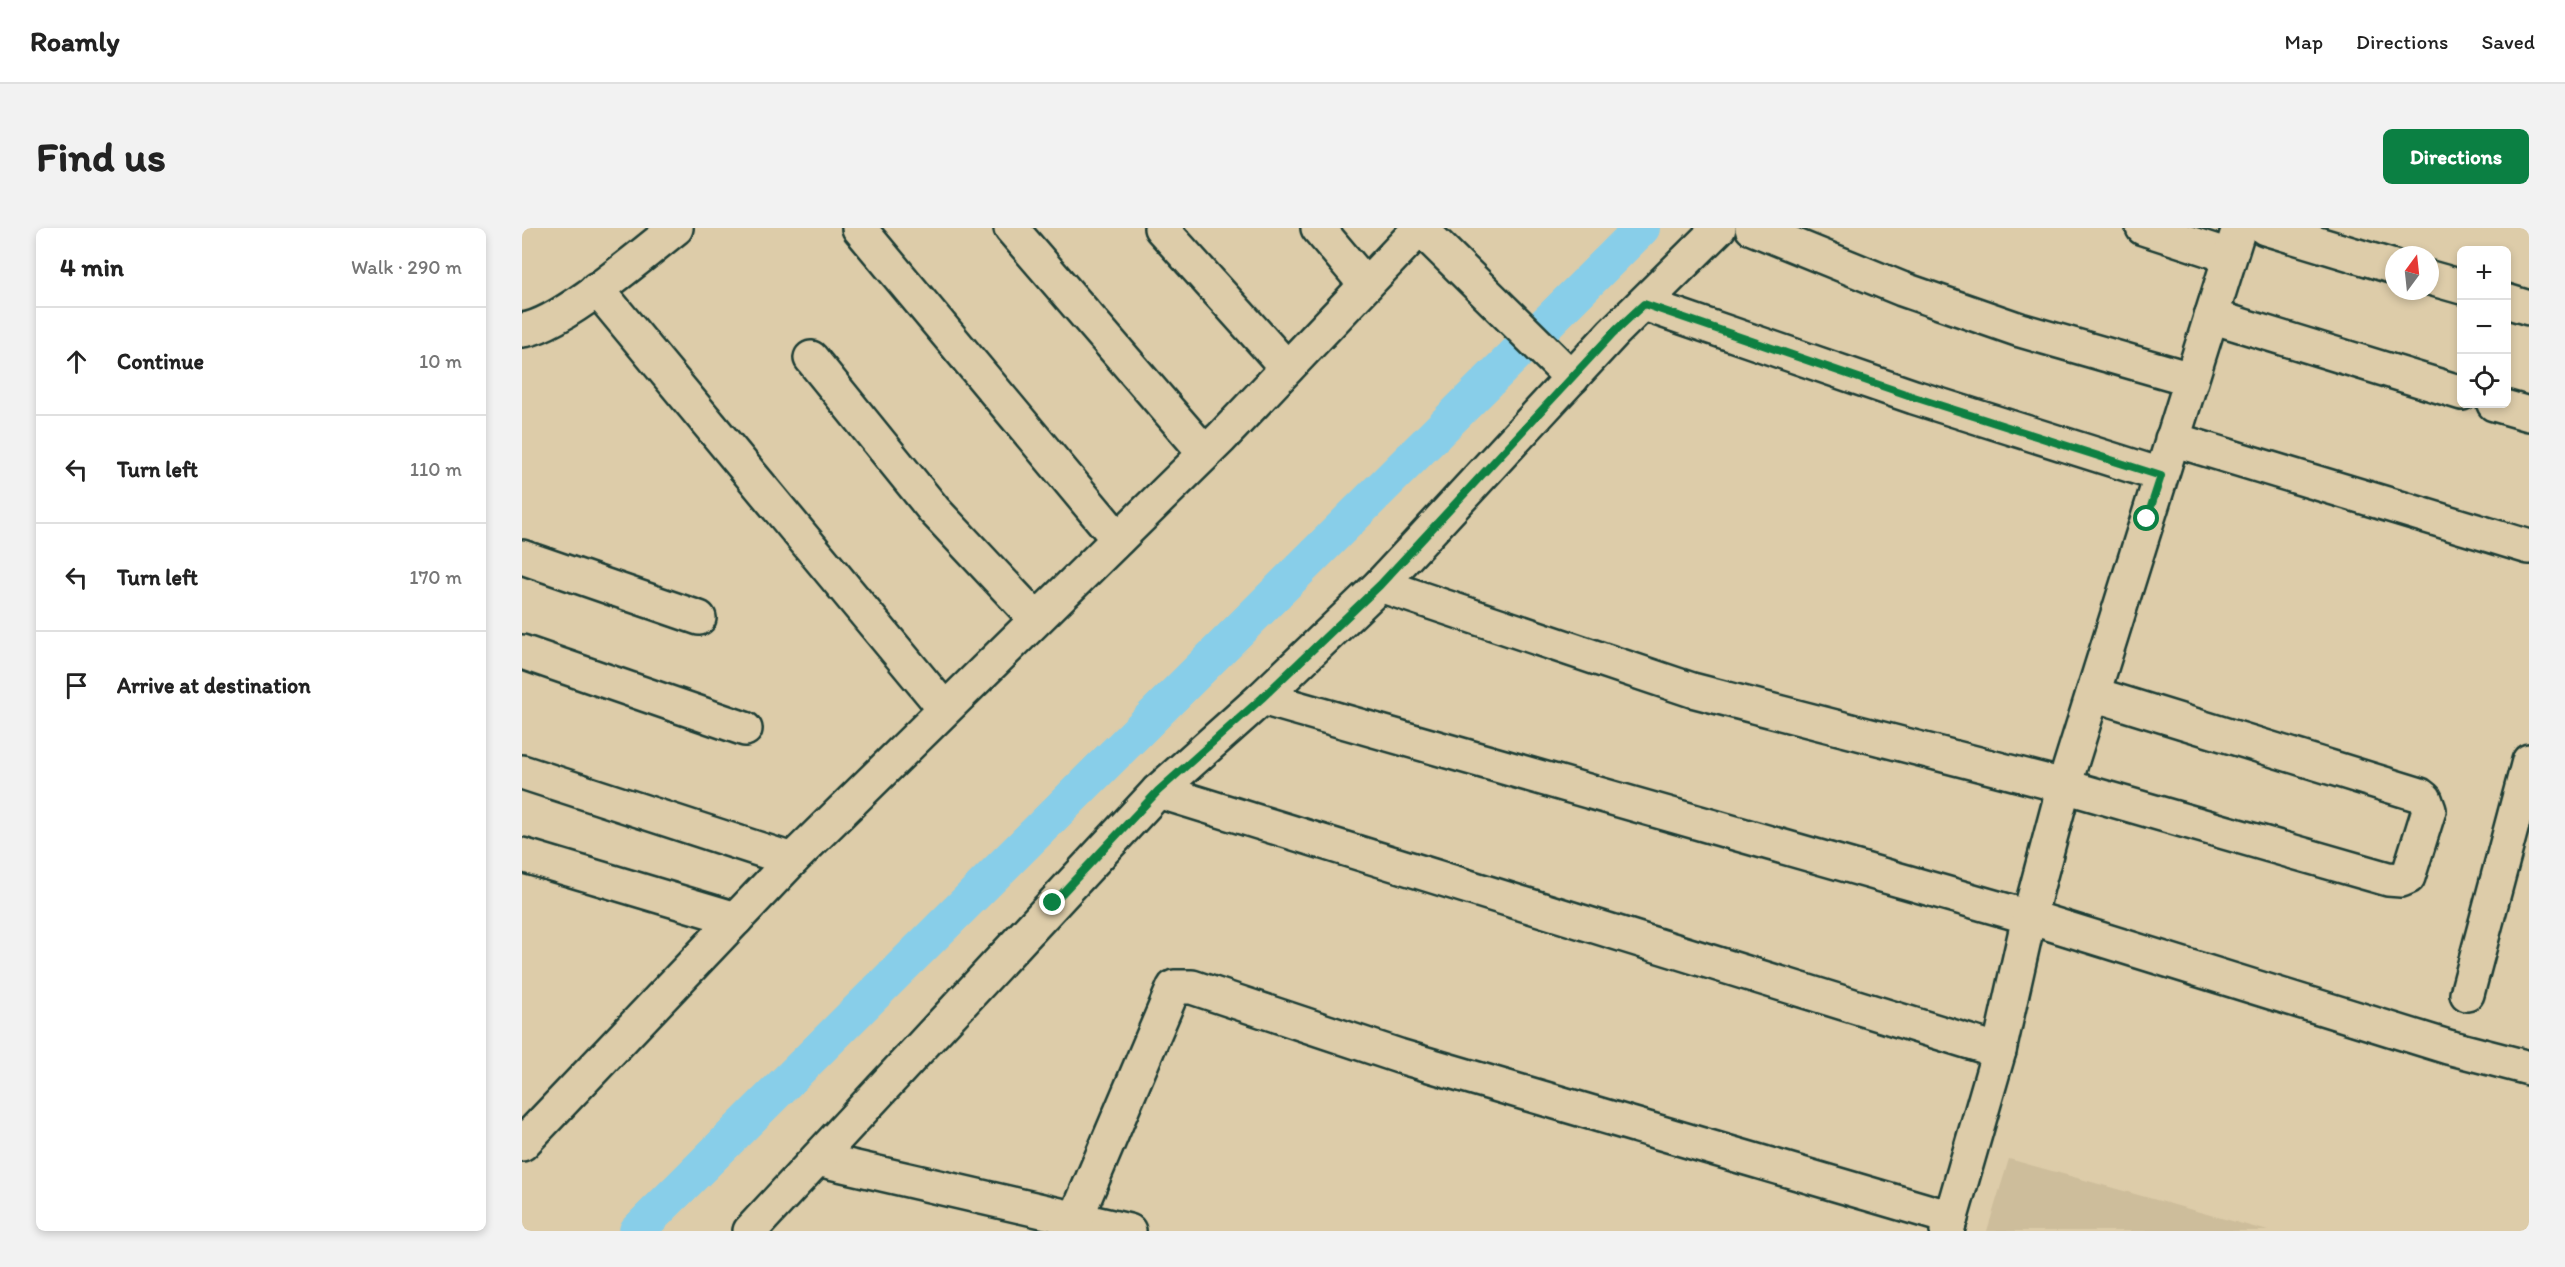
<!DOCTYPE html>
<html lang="en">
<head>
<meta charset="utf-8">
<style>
	body { margin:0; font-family:Itim,sans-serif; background:#f2f2f2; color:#222 }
	.controls { position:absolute; right:18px; top:18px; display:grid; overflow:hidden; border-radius:9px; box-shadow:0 3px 9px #0003 }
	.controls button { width:54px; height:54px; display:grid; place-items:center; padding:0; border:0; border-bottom:2px solid #e0e0e0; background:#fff; color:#222; font:30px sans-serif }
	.compass { position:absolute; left:1863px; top:18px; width:54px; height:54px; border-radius:50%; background:#fff; box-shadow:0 3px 9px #0003; rotate:15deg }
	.stop { position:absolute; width:18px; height:18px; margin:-14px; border:4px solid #0b8043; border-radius:50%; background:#fff }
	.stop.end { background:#0b8043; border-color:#fff; box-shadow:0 2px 6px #0008 }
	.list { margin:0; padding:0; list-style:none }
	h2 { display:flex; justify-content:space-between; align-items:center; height:78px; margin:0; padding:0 24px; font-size:26px }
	h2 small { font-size:20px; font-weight:400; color:#767676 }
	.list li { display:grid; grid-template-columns:39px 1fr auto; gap:18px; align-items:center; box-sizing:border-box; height:108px; padding:0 24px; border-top:2px solid #e0e0e0 }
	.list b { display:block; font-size:22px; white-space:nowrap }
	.list em { font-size:20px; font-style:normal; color:#767676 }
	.icon { flex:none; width:33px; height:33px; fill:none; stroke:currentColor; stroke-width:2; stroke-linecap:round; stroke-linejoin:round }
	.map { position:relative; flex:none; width:2007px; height:1003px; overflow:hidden; border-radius:9px }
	header { display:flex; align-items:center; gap:36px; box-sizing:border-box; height:84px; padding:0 30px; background:#fff; border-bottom:2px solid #e0e0e0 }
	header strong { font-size:28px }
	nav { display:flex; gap:33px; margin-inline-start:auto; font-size:21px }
	.intro { display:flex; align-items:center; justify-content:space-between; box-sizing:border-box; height:144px; padding:0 36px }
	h1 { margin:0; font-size:42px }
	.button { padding:15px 27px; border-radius:9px; background:#0b8043; color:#fff; font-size:21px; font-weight:700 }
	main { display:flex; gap:36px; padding:0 36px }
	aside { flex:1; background:#fff; border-radius:9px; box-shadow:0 3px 9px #0003 }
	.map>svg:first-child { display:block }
</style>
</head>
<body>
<header>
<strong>Roamly</strong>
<nav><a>Map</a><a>Directions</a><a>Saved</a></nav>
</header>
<div class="intro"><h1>Find us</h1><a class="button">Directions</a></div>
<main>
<aside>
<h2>4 min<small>Walk · 290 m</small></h2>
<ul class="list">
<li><svg class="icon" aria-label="ahead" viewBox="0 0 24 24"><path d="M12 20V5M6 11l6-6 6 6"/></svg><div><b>Continue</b></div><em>10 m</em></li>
<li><svg class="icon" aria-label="left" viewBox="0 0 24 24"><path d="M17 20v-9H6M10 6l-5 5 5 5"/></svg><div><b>Turn left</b></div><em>110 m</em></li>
<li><svg class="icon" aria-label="left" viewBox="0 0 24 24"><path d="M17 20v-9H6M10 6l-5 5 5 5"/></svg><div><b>Turn left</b></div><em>170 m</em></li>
<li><svg class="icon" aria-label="arrive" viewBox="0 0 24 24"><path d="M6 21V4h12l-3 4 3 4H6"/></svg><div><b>Arrive at destination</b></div></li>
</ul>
</aside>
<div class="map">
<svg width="2007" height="1003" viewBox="0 0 2007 1003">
	<rect width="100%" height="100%" fill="#ddcca9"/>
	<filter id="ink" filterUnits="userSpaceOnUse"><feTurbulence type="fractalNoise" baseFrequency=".0167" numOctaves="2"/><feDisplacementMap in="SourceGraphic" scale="12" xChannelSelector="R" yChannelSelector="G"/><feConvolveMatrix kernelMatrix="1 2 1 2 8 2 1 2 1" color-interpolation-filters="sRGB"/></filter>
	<g filter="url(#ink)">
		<polygon fill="#cdbd9b" points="1487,931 1746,1003 1465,1003"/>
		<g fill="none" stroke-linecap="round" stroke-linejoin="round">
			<polyline stroke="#88cee9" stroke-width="36" points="115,1003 1120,0"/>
			<defs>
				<g id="minor">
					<polyline points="337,0 596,311"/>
					<polyline points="489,0 683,225"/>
					<polyline points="639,0 765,140"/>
					<polyline points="796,0 844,57"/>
					<polyline points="898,0 1050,150"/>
					<polyline points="1230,0 1380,61 1498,102 1669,151"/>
					<polyline points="1621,0 1707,28"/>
					<polyline points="1743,0 1872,39"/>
					<polyline points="1908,50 1940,59"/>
					<polyline points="75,61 422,480"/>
					<polyline points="1984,73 2007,80"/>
					<polyline points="1122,76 1392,169 1639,247"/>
					<polyline points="1689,88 1940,165"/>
					<path d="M0,102C37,99 122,25 154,0"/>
					<polyline points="289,130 412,282 514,391"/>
					<polyline points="1972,176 2007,186"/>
					<polyline points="1650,211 2007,319"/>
					<polyline points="0,329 177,390"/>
					<polyline points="858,357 1170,462 1542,558 1866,651 1879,652 1886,649 1907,582 1903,571 1898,567 1571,466"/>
					<polyline points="0,424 223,501"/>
					<polyline points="740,470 1507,689 1926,819 2007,840"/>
					<polyline points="0,544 270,632"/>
					<polyline points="636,563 1477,823"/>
					<polyline points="0,627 214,691"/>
					<polyline points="1945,766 2007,533"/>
					<polyline points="0,916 270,632 699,210 898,0"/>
					<polyline points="295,931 607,1003"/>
					<polyline points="554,990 652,759 670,759 877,828 1429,990"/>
					<polyline points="228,1003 636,563 740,470 858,357 1091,105 1197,0"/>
					<polyline points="1425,1003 1477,823 1507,689 1542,558 1717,0"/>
				</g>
			</defs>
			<use href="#minor" stroke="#1f3d34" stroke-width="38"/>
			<use href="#minor" stroke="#ddcca9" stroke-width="33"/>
		</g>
	</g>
	<g fill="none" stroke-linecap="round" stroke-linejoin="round" filter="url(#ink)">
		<polyline stroke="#0b8043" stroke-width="8" points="531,675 636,563 740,470 858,357 1091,105 1122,76 1392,169 1639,248 1625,291"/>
	</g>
</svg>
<div class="controls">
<button>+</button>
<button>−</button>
<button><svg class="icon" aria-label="locate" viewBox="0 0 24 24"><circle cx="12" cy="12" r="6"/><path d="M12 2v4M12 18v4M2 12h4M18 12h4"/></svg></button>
</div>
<svg class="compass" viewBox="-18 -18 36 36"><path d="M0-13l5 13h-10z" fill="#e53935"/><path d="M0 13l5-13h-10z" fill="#767676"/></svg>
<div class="stop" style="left:1625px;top:291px"></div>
<div class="stop end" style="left:531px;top:675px"></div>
</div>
</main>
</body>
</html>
